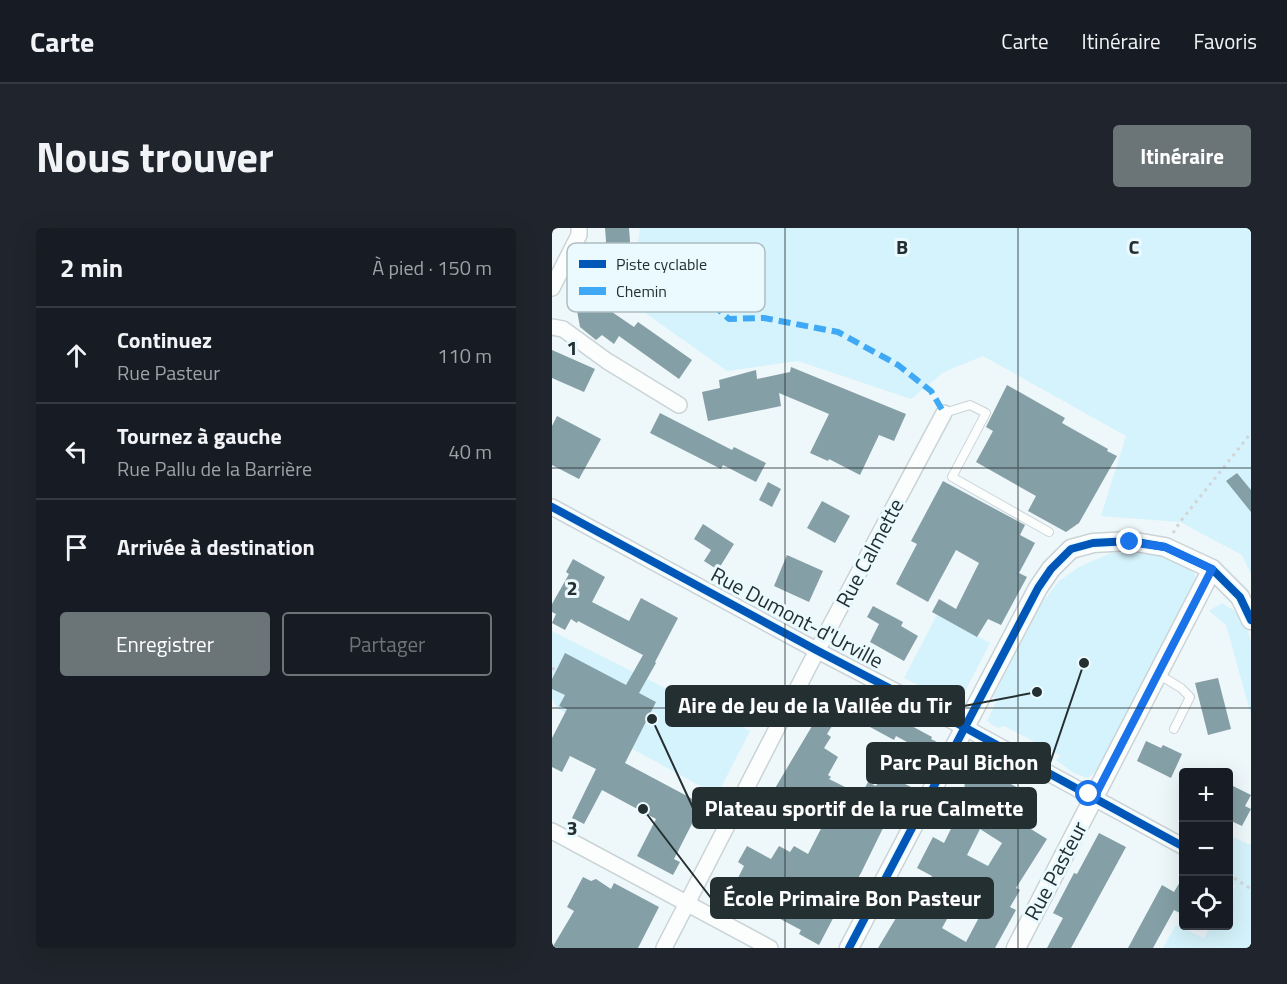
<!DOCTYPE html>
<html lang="fr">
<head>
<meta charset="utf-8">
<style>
	body { margin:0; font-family:"Titillium Web",sans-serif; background:#20242c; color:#f1f3f6 }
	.controls { position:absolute; right:18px; bottom:18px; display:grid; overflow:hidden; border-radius:6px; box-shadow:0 6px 24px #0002 }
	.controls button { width:54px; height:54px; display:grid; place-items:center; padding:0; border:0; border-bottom:2px solid #363941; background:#171b24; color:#f1f3f6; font:30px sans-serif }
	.stop { position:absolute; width:18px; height:18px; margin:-14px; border:4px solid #1a73e8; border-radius:50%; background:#fff }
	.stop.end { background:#1a73e8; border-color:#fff; box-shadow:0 2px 6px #0008 }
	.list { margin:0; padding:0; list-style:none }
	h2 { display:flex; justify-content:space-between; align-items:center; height:78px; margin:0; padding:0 24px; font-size:26px }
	h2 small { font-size:20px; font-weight:400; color:#9ea1a6 }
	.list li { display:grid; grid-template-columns:39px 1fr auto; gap:18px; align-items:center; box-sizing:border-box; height:96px; padding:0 24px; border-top:2px solid #363941 }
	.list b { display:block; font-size:22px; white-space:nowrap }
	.list p { margin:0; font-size:20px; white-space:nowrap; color:#9ea1a6 }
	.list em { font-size:20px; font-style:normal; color:#9ea1a6 }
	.actions { display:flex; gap:12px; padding:18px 24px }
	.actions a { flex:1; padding:14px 0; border:2px solid #6b7578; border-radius:6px; text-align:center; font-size:21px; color:#6b7578 }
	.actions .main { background:#6b7578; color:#fff }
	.icon { flex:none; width:33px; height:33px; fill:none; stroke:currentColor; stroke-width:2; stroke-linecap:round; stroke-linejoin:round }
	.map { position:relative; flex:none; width:699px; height:720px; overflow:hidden; border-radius:6px }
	header { display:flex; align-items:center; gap:36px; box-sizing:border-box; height:84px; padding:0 30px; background:#171b24; border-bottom:2px solid #363941 }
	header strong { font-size:28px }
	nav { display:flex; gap:33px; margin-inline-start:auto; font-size:21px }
	.intro { display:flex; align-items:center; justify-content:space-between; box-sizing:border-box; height:144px; padding:0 36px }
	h1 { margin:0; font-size:42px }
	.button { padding:15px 27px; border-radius:6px; background:#6b7578; color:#fff; font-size:21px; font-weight:700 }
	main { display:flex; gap:36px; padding:0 36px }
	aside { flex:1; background:#171b24; border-radius:6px; box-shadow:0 6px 24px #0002 }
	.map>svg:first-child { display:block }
</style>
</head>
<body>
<header>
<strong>Carte</strong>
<nav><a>Carte</a><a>Itinéraire</a><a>Favoris</a></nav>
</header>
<div class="intro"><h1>Nous trouver</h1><a class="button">Itinéraire</a></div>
<main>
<aside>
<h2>2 min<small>À pied · 150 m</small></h2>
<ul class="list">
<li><svg class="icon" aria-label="ahead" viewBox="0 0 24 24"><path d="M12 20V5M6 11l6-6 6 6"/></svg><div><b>Continuez</b><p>Rue Pasteur</p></div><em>110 m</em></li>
<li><svg class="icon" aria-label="left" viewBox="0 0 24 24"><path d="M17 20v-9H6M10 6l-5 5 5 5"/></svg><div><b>Tournez à gauche</b><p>Rue Pallu de la Barrière</p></div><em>40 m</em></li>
<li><svg class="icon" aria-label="arrive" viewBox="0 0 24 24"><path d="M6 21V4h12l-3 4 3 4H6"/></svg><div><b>Arrivée à destination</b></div></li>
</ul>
<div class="actions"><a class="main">Enregistrer</a><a>Partager</a></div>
</aside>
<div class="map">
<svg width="699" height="720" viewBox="0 0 699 720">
	<rect width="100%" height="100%" fill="#eef7fa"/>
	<g fill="#d5f3fc">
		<polygon points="88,0 699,0 699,346 690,327 628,294 549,288 574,208 431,128 392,144 359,171 246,133 175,143 68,67 85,21"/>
		<path d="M584,324C604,328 645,329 645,355L544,544L535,550L522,545L504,532L509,528L452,498L446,500L435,493L445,472L441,469L489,376L507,353L527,339L559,325Z"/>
		<polygon points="670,375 691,388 699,413 699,487 674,397 657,383"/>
		<polygon points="385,387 438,415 406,477 352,450"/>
		<polygon points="0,403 198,503 165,567 5,480 0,470"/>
		<polygon points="677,607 698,617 699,615 699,720 611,720 624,697 652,710 659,698 676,698 677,669 683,658 677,654"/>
	</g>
	<g fill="#849fa5" fill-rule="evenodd">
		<polygon points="53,0 77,0 78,13 65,58 54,55 60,84 82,99 86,94 140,132 127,151 67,108 62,116 50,107 44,112 28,99 24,77 30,76 28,63 40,61 54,13"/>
		<polygon points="0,122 43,141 32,164 0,150"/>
		<polygon points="239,139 354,186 342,213 327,207 308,247 277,231 276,233 258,225 277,186 227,165 229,178 156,193 150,164 168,160 167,152 204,142 205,151 238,144"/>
		<polygon points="455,157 513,190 510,195 556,221 555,223 565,228 527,295 514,304 476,283 484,268 424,234 441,203 434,199"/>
		<polygon points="108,185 180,222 182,219 214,235 204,254 171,237 169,241 98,205"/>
		<polygon points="5,188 49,211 27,251 0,237 0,198"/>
		<polygon points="685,245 699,262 699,284 674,253"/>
		<polygon points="391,253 473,297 468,307 483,315 467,345 475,349 449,397 436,391 425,409 380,384 387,371 404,381 427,335 404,322 376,374 344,356 365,316 359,313"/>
		<polygon points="216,254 229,261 220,279 207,272"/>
		<polygon points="270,273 298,288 283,315 255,300"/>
		<polygon points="151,296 182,316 166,342 152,333 159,322 142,311"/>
		<polygon points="235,327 271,343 257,374 222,358"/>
		<polygon points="21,331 53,349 40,374 77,393 89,370 126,390 103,434 104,435 87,465 104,474 73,535 150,576 122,631 128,634 121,647 85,628 104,591 50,562 32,596 20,590 44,541 18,528 10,544 0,539 0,510 15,481 7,478 13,467 0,461 0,451 13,425 74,457 91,427 26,393 25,395 19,391 13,402 0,395 4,386 0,384 0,376 17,346 14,344"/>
		<polygon points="321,378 351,394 349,398 366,408 352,433 318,414 327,396 315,389"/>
		<polygon points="666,450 679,501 656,507 643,455"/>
		<polygon points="319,476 380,509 379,511 385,514 379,527 344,508 342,512 318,499 320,496 311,491"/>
		<polygon points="267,479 285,490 275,506 279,509 272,520 286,529 276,547 279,549 277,551 309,567 316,554 324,558 331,545 363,561 343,596 335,592 309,645 289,680 287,679 267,717 247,706 249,702 198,675 195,680 176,670 192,638 186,634 195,618 219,631 227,618 238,624 242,618 256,626 273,593 247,578 240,591 213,577 263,493 260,491"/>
		<polygon points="594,513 609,520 611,517 630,526 619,550 585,533"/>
		<path d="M422,537L474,564L461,590L495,611L464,660L468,662L458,679L464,682L443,720H326L359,665L368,670L380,648L365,640L381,609L392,615L418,562L412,558ZM428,601L450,615L436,638L415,627ZM409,666L432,680L414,714L390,700Z"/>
		<polygon points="677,556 699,567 693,578 699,581 690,598 677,592"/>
		<polygon points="547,605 574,619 519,720 495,720 511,690 501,685 522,645 525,646"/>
		<polygon points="632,647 632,687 622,682 601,720 576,720 610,657 622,664"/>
		<polygon points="31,649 39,653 44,651 59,661 62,655 107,679 86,720 0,720 22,683 15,679"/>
	</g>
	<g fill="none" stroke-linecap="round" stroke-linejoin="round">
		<defs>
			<g id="service">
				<polyline points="392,185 418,177 434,185 400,249 497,304"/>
				<polyline points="606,446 629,460 638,469 622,501"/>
			</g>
			<g id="minor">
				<polyline points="0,60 27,7 27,0"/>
				<polyline points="0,99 11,101 55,133 127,177"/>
				<polyline points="0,279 266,423 412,499 632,619"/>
				<polyline points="0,603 218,720"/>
				<polyline points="112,720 258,436 392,185"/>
			</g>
			<g id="tertiary">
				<polyline points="297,720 486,360 499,341 519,321 541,315 578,313 613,319 660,341 688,369 699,392"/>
				<polyline points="464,720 660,341"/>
			</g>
		</defs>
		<use href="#service" stroke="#cad3d6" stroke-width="10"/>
		<use href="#minor" stroke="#cad3d6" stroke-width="18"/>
		<use href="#tertiary" stroke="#cad3d6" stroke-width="21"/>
		<g stroke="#d2d5d7" stroke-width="3" stroke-dasharray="3 4.5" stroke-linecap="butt">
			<polyline points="621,305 628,294 699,205"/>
			<polyline points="0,440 4,442"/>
			<polyline points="676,646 699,661"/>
		</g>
		<use href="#service" stroke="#fcfefe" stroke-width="8"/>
		<use href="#minor" stroke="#fcfefe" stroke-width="15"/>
		<use href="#tertiary" stroke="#fcfefe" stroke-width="18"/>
		<polyline stroke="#3fa9f5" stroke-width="6" stroke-dasharray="12 6" stroke-linecap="butt" points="129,59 159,75 177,91 212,90 286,104 346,137 379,163 392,185"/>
		<defs>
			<g id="cycleway">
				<polyline points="0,279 266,423 412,499 632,619"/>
				<polyline points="297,720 486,360 499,341 519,321 541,315 578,313 613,319 660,341 688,369 699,392"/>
			</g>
		</defs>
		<use href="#cycleway" stroke="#eafafe" stroke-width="11"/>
		<use href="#cycleway" stroke="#0057b8" stroke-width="8"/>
	</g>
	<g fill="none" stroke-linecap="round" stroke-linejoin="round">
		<polyline stroke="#1a73e8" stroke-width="8" points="537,566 542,570 660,341 613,319 578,314"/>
	</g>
	<path fill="none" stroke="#242f32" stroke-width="1.5" stroke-opacity="0.55" d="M233,0V720M466,0V720M0,240H699M0,480H699"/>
	<g text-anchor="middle" stroke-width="6" stroke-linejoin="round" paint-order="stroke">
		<g font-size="21" fill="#242f32" stroke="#eafafe">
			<text transform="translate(318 325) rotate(-62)" y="7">Rue Calmette</text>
			<text transform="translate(245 390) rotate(28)" y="7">Rue Dumont-d'Urville</text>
			<text transform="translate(504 643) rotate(-62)" y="7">Rue Pasteur</text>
		</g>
	</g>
	<rect x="15" y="15" width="198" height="69" rx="9" fill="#eafafe" stroke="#afbdc1" stroke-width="1.5"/>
	<rect x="27" y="32" width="27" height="8" fill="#0057b8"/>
	<rect x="27" y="59" width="27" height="8" fill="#3fa9f5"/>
	<g font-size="16" fill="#242f32">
		<text x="64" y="42">Piste cyclable</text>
		<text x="64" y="69">Chemin</text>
	</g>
	<g font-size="20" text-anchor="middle" font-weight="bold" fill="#242f32" stroke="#eafafe" stroke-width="6" stroke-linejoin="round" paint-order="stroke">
		<text x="350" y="26">B</text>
		<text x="582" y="26">C</text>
		<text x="20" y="127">1</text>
		<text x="20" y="367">2</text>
		<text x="20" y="607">3</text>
	</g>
	<path fill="none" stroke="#242f32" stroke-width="2" d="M485 464L412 478M532 435L498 535M100 491L141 580M91 581L159 670"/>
	<g fill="#242f32" stroke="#eafafe" stroke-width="2">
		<circle cx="485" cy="464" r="6"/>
		<circle cx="532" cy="435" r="6"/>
		<circle cx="100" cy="491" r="6"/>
		<circle cx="91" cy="581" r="6"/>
	</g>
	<g fill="#242f32" stroke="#242f32" stroke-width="2">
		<rect x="114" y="458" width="298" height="40" rx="6"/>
		<rect x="315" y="515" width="183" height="40" rx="6"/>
		<rect x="141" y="560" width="343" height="40" rx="6"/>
		<rect x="159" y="650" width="282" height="40" rx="6"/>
	</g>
	<g font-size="22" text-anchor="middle" font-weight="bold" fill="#fff">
		<text x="263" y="485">Aire de Jeu de la Vallée du Tir</text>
		<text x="407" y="542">Parc Paul Bichon</text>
		<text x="312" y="588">Plateau sportif de la rue Calmette</text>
		<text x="300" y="678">École Primaire Bon Pasteur</text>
	</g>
</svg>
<div class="controls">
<button>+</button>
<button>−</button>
<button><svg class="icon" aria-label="locate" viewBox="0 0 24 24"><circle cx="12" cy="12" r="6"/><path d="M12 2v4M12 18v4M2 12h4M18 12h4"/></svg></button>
</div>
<div class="stop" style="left:537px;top:566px"></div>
<div class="stop end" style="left:578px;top:314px"></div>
</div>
</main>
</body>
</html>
